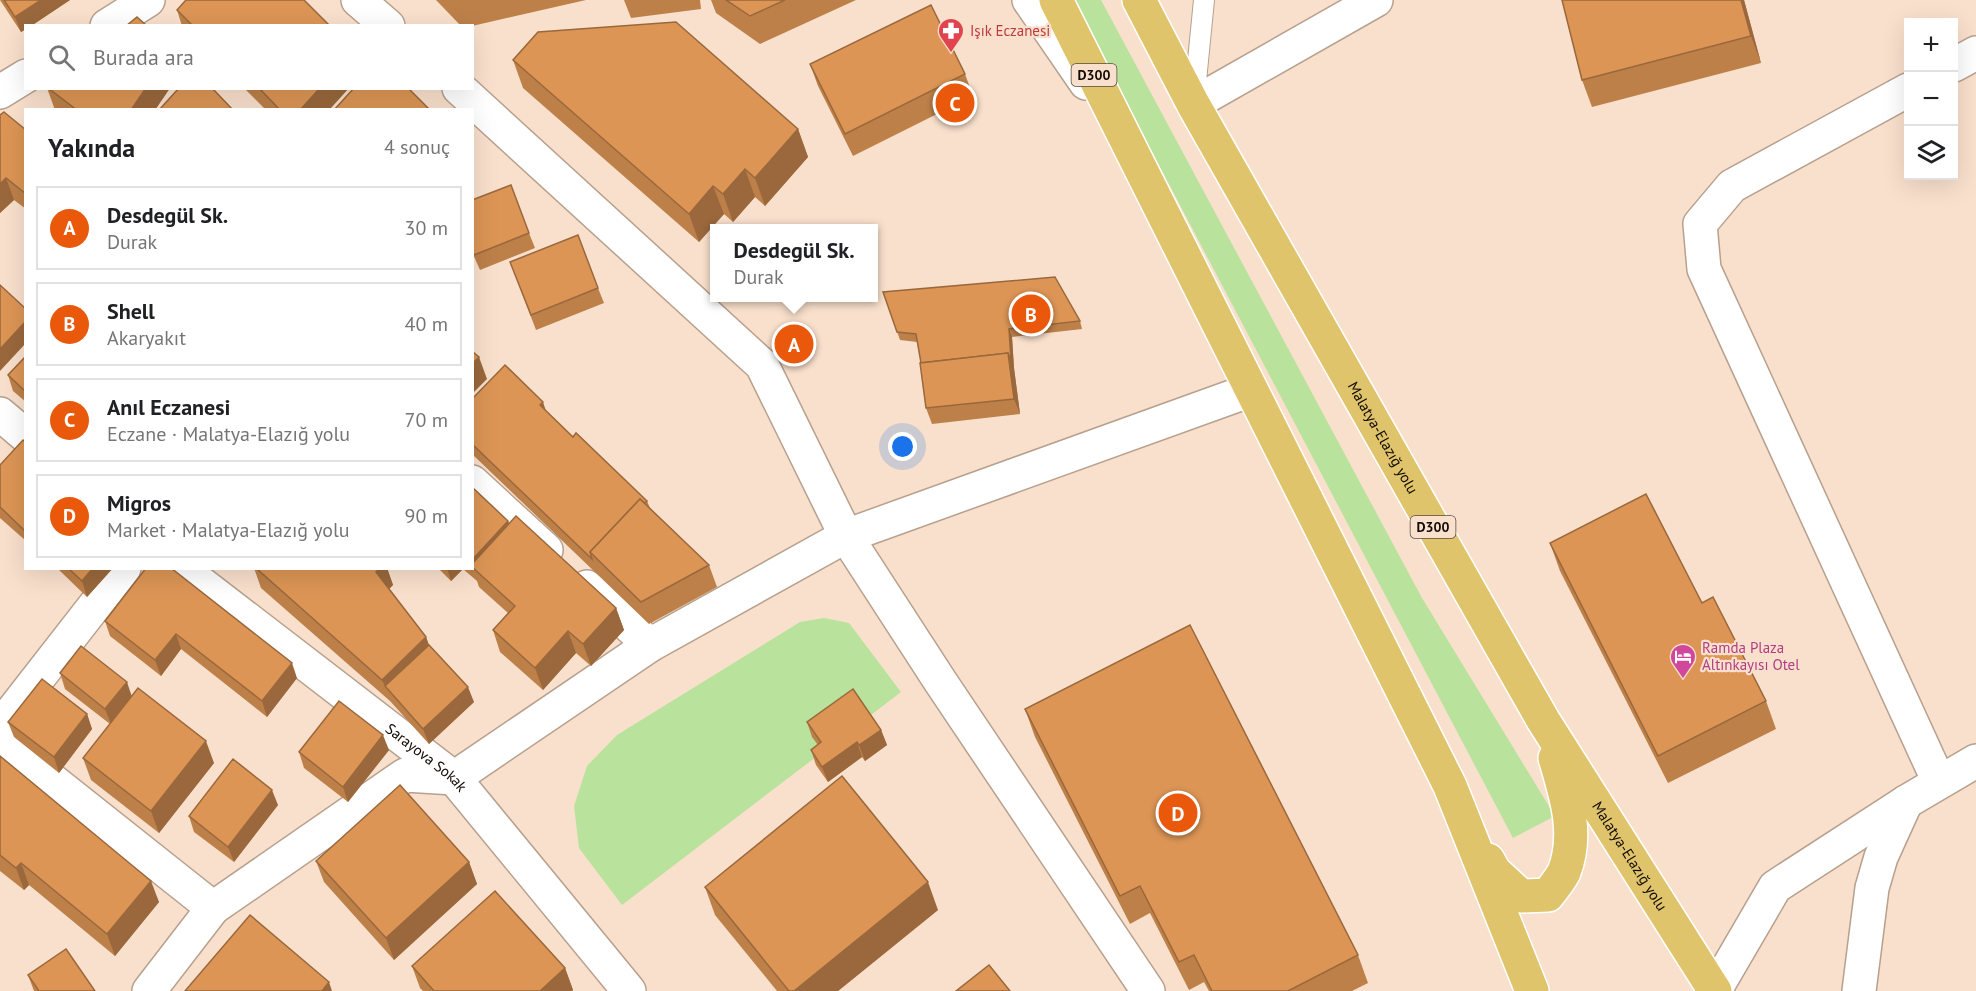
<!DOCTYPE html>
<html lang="tr">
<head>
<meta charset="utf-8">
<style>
	body { margin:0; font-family:"PT Sans",sans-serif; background:#f6f6f6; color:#202124 }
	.controls { position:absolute; right:18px; top:18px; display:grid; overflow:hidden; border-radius:0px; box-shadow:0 6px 24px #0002 }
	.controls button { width:54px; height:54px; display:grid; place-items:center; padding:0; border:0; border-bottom:2px solid #e0e0e0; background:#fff; color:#202124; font:30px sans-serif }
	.you { position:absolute; left:903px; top:447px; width:21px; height:21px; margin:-15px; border:4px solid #fff; border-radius:50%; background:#1a73e8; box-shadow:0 0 0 9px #1a73e833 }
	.badge { display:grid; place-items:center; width:39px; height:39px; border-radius:50%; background:#ea580c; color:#fff; font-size:20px; font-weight:700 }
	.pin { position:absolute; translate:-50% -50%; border:3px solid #fff; box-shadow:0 2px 6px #0006 }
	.popup { position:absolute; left:710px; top:224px; width:168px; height:78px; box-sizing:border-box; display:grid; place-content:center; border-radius:0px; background:#fff; filter:drop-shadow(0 2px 4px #0005); font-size:20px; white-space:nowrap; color:#757577 }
	.popup b { font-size:22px; color:#202124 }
	.popup::after { content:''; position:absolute; left:50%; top:100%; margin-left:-12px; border:12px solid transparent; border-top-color:#fff }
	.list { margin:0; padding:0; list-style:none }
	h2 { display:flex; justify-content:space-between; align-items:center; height:78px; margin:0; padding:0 24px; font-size:26px }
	h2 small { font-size:20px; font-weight:400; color:#757577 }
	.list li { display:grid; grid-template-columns:39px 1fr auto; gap:18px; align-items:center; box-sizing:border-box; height:84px; margin:0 12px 12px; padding:0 12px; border:2px solid #e0e0e0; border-radius:0px }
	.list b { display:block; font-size:22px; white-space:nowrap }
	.list p { margin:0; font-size:20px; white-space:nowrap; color:#757577 }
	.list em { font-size:20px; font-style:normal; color:#757577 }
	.icon { flex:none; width:33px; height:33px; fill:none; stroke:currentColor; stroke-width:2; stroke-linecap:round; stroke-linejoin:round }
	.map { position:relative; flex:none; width:1976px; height:991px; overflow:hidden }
	.search { position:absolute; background:#fff; box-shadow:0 6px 24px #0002; left:24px; top:24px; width:450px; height:66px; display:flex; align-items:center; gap:15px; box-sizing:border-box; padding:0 21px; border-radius:0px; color:#757577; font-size:22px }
	.panel { position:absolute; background:#fff; box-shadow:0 6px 24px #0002; left:24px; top:108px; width:450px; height:462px; border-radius:0px }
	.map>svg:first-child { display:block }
</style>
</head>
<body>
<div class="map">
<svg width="1976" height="991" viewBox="0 0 1976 991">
	<rect width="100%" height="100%" fill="#f9e0cc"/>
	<g fill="#b9e29c">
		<polygon points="1072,0 1101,0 1422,598 1555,816 1513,838"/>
		<polygon points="824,618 849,623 901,692 622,905 579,848 574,806 587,766 617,735 800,622"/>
	</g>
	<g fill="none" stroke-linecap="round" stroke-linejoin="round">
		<defs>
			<polyline id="lane" points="1194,101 1204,0"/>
			<g id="street">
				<polyline points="358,0 388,26"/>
				<polyline points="1954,65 1976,53"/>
				<polyline points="459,88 762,365 846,536 940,681 1148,991"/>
				<polyline points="1908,90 1732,186 1700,224 1704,269 1939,782"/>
				<polyline points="1193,104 1376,0"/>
				<polyline points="0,414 26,436"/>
				<polyline points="472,482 546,550"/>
				<path id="s1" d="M181,568L454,778L629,991"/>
				<polyline points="587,587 650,645"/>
				<polyline points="0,727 124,568"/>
				<polyline points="0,739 213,908"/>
				<polyline points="149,991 213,908 405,775 454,778 650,645 846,536 1251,390"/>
			</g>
			<g id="secondary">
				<polyline points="1029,0 1086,83"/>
				<polyline points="107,26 148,0"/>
				<polyline points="0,92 26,76"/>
				<polyline points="1715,990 1775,887 1906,802 1976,761"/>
				<polyline points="1859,991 1872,888 1881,857 1906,802"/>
			</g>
			<g id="highway">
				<polyline points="1056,0 1450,786 1532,991"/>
				<path id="s2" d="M1139,0L1193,104L1543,720L1715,991"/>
				<path d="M1488,860L1494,871L1521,896L1548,895C1553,888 1560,880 1564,872C1579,834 1566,795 1555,758"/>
			</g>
		</defs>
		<use href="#lane" stroke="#b7a08d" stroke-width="22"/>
		<use href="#street" stroke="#b7a08d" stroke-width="36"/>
		<use href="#secondary" stroke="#b7a08d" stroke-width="36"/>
		<use href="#highway" stroke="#fff" stroke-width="36"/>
		<use href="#lane" stroke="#fff" stroke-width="20"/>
		<use href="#street" stroke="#fff" stroke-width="33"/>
		<use href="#secondary" stroke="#fff" stroke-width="33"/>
		<use href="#highway" stroke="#dfc46c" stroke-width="33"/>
	</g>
	<g fill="#bd8049">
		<polygon points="0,0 70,0 31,26 26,26 26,29 21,32"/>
		<polygon points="436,0 586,0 472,26 461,26"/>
		<polygon points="624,0 700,0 701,9 631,18"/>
		<polygon points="711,0 856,0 760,44 716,13"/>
		<polygon points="1562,0 1744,0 1761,63 1592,107 1582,80"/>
		<polygon points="177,10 330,26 182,26"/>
		<polygon points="513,60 798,129 808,157 765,206 755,197 733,222 724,214 699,242 523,88"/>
		<polygon points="810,64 965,74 973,96 853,156 818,86"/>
		<polygon points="47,88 170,88 155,110 55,110"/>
		<polygon points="244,88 349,88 329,110 266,110"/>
		<polygon points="0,115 26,130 26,209 14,200 0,213"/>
		<polygon points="529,233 535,248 480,270 472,252"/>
		<polygon points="510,262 598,288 604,303 536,330"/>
		<polygon points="883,292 1080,321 1082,329 1012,337 1014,368 1020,414 932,424 926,408 921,363 917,342 900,340"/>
		<polygon points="26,356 26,402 13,391 8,375"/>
		<polygon points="472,399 546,411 573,437 647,501 650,508 709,565 717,587 649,624 472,454"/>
		<polygon points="26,443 26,541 0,518 0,465"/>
		<polygon points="472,487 508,521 509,523 616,608 624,630 591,666 576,653 543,690 500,652 493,630 508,613 479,587 477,581 463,569 451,581 438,568 472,568"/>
		<polygon points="1550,543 1702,603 1766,701 1776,729 1668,783 1560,571"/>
		<polygon points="57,568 113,568 87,597"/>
		<polygon points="146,568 297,678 267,717 181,649 161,676 110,636 105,621"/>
		<polygon points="254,568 387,568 393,585 389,589 426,637 429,645 474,702 429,744 390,701 261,588"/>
		<polygon points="60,673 132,696 214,763 159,833 91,780 83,758 110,724 65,689"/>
		<polygon points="1025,709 1358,955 1368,983 1352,991 1209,991 1204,982 1189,990 1150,913 1130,924 1035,737"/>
		<polygon points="87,714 92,729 59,773 14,737 8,722"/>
		<polygon points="807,722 881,730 887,745 865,761 862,757 828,782 816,765 811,750 818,745 812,737"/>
		<polygon points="389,750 348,802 304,768 299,752"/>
		<polygon points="0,756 159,902 115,956 29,885 24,890 0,871"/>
		<polygon points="278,805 234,862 194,832 189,816"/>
		<polygon points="316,861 469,862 477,884 394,960 324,882"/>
		<polygon points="705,887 938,910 838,991 777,991 715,915"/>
		<polygon points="412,966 565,968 573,990 572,991 423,991 420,988"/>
		<polygon points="28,975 95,991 34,991"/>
	</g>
	<g fill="#9a683c">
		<polygon points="41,0 70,0 31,26 26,26 26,29 21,32 15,17"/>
		<polygon points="1741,0 1744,0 1761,63 1751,36"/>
		<polygon points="146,88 170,88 155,110 131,110"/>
		<polygon points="320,88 349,88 329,110 300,110"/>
		<polygon points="798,129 808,157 765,206 755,178"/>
		<polygon points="745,169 755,197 733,222 723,194"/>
		<polygon points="6,178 14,200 0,213 0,184"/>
		<polygon points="713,186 724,214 699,242 689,214"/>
		<polygon points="26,321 26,343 0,371 0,349"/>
		<polygon points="1009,329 1012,337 1014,368 1020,414 1014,399 1008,353"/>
		<polygon points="479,357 487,379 472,394 472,364"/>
		<polygon points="543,402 548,417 540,405"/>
		<polygon points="508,521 516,543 472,566 472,560"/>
		<polygon points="93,568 113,568 87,597 82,581"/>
		<polygon points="380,568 387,568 393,585 384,594 376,572"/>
		<polygon points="447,568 463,568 463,569 451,581"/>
		<polygon points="616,608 624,630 591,666 583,644"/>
		<polygon points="568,631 576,653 543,690 535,668"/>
		<polygon points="176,634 181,649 161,676 155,660"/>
		<polygon points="426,637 434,659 385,686 382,680"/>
		<polygon points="292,663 297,678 267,717 262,701"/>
		<polygon points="127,682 132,697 111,724 105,709"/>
		<polygon points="468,687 474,702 429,744 423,729"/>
		<polygon points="87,714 92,729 59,773 54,757"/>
		<polygon points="881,730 887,745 865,761 859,745"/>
		<polygon points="383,735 389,750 348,802 343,787"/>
		<polygon points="206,741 214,763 159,833 151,811"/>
		<polygon points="857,742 862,757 828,782 822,767"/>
		<polygon points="272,790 278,805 234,862 228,847"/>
		<polygon points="469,862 477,884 394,960 386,938"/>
		<polygon points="21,863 29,885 24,890 16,868"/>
		<polygon points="151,881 159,902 115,956 107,934"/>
		<polygon points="928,882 938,910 838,991 794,991"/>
		<polygon points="565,968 573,990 572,991 540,991"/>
		<polygon points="329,982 332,991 322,991"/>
	</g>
	<g fill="#dc9555" stroke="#9a683c" stroke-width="1.5">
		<polygon points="4,0 41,0 15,17"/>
		<polygon points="186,0 304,0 330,26 193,26 177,10"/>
		<polygon points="726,0 785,0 750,16"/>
		<polygon points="1562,0 1741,0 1751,36 1582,80"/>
		<polygon points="931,5 965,74 845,134 810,64"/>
		<polygon points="137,17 147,26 126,26"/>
		<polygon points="676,22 798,129 755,178 745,169 723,194 713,186 689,214 513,60 538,32"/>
		<polygon points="48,88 146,88 131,110 77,110"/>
		<polygon points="179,88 212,88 233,110 159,110"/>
		<polygon points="259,88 320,88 300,110 280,110"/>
		<polygon points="354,88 408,88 430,110 334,110"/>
		<polygon points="4,112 26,130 26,194 6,178 0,184 0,115"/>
		<polygon points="511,185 529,233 474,255 472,250 472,200"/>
		<polygon points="578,235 598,288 531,315 510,262"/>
		<polygon points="1055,277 1080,321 1009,329 1011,360 1008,353 921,363 916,334 897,332 883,292"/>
		<polygon points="0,285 26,309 26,321 0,349"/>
		<polygon points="472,351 479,357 472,364"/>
		<polygon points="1008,353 1014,399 926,408 920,363"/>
		<polygon points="26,356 26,392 8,375"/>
		<polygon points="505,365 543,402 540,405 573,437 576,433 647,501 645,503 640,499 590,552 592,559 472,444 472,399"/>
		<polygon points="23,440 26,443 26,528 24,530 0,507 0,465"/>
		<polygon points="472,487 508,521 472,560"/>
		<polygon points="1646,494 1702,603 1713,597 1766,701 1658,756 1550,543"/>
		<polygon points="640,499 709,565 641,602 590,552"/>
		<polygon points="516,516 616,608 583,644 568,631 535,668 493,630 515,606 472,567 472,564"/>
		<polygon points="68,568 93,568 82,581"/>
		<polygon points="146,568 171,568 292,663 262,701 176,634 155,660 105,621"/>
		<polygon points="256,568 380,568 376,572 426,637 382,680"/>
		<polygon points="1190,625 1358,955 1288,991 1212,991 1194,955 1179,962 1140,886 1120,896 1025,709"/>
		<polygon points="429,645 468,687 423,729 385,686"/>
		<polygon points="81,646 127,682 105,709 60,673"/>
		<polygon points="42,679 87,714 54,757 8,722"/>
		<polygon points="138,688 206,741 151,811 83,758"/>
		<polygon points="853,689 881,730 859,745 857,742 822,767 811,750 821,742 807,722"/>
		<polygon points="339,701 383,735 343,787 299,752"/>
		<polygon points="0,756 151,881 107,934 21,863 16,868 0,855"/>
		<polygon points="233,759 272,790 228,847 189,816"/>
		<polygon points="842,776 928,882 794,991 789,991 705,887"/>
		<polygon points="400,785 469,862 386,938 316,861"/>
		<polygon points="495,891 565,968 540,991 434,991 412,966"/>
		<polygon points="250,915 329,982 322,991 185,991"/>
		<polygon points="66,949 95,991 39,991 28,975"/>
		<polygon points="989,965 1010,991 956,991"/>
	</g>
	<defs>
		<symbol id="pharmacy-pin" viewBox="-11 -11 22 30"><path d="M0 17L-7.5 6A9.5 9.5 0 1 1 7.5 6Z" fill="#e0444e" stroke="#f9e0cc"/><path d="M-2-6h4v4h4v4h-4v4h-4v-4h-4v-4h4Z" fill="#fff"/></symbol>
		<symbol id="hotel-pin" viewBox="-11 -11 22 30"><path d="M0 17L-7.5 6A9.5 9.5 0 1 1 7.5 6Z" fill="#d1479c" stroke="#f9e0cc"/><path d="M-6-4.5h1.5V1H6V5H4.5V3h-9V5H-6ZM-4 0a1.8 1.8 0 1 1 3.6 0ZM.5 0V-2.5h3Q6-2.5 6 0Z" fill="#fff"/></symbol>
	</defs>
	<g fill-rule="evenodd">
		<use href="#pharmacy-pin" x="936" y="16" width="30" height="40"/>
		<use href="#hotel-pin" x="1668" y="642" width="30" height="40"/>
	</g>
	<g text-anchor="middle" stroke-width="4.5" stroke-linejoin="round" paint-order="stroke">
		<g fill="#f9e0cc" stroke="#574a41" stroke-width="1.5">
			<rect x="1071.5" y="64" width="45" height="22" rx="4.5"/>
			<rect x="1410.5" y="516" width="45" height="22" rx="4.5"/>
		</g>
		<g font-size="14" font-weight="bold" fill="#120a05">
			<text x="1094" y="80">D300</text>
			<text x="1433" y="532">D300</text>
		</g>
		<g font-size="15" fill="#be3a42" stroke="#f9e0cc" text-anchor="start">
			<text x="970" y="36">Işık Eczanesi</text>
		</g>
		<g font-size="15" fill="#120a05" stroke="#f9e0cc">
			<text dy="5" stroke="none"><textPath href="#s2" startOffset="501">Malatya-Elazığ yolu</textPath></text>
			<text dy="5" stroke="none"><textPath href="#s1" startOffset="310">Sarayova Sokak</textPath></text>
			<text dy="5" stroke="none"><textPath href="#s2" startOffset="987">Malatya-Elazığ yolu</textPath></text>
		</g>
		<g font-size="15" fill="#b23c85" stroke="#f9e0cc" text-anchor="start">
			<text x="1702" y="653">Ramda Plaza<tspan x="1702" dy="17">Altınkayısı Otel</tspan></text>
		</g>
	</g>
</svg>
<div class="controls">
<button>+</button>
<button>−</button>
<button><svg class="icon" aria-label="layers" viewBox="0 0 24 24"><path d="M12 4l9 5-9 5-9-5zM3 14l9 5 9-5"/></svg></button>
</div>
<div class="you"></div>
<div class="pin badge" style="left:794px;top:344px">A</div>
<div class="popup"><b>Desdegül Sk.</b>Durak</div>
<div class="pin badge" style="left:1031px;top:314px">B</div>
<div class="pin badge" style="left:955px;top:103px">C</div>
<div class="pin badge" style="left:1178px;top:813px">D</div>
<div class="search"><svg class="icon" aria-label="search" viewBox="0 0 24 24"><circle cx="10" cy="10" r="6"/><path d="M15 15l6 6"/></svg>Burada ara</div>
<section class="panel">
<h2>Yakında<small>4 sonuç</small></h2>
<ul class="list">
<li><span class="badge">A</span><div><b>Desdegül Sk.</b><p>Durak</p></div><em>30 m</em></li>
<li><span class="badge">B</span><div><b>Shell</b><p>Akaryakıt</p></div><em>40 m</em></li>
<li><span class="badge">C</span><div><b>Anıl Eczanesi</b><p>Eczane · Malatya-Elazığ yolu</p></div><em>70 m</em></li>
<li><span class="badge">D</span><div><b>Migros</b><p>Market · Malatya-Elazığ yolu</p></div><em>90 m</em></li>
</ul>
</section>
</div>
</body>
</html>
